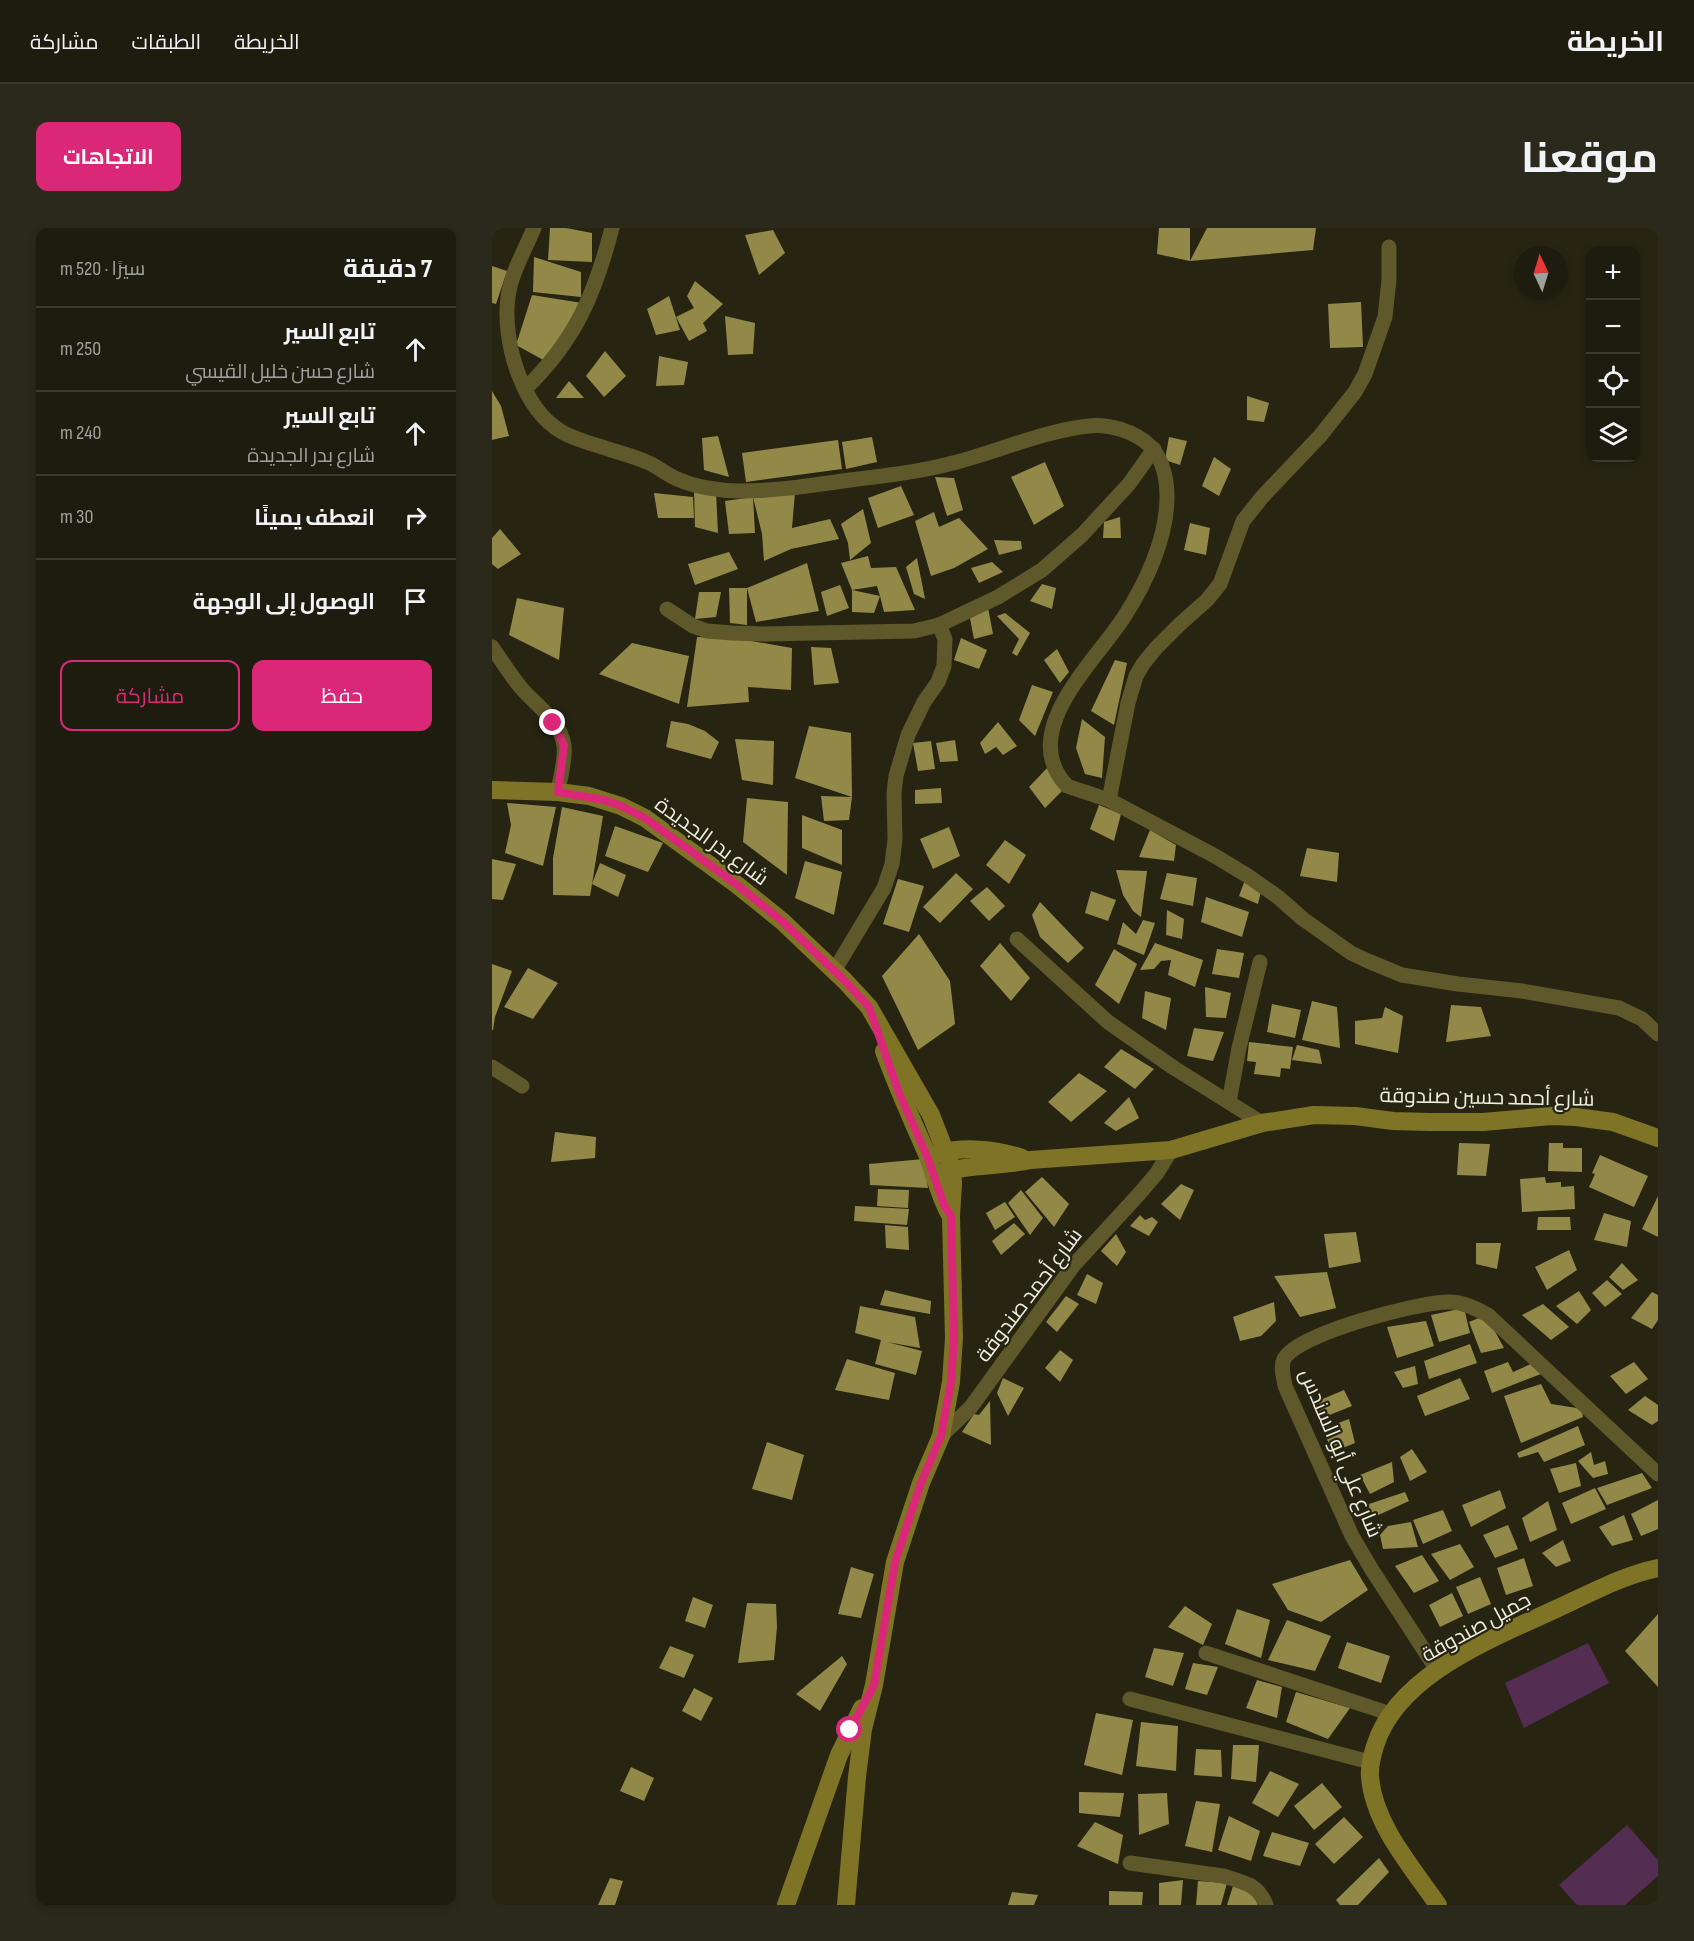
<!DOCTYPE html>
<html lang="ar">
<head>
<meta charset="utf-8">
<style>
	body { margin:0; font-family:"Sofia Sans Condensed",Cairo,sans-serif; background:#2a291c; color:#f1f3f6; direction:rtl }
	.controls { position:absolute; right:18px; top:18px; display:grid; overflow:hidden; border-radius:12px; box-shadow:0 3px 9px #0003 }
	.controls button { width:54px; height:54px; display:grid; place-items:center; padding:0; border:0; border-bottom:2px solid #3b3a2e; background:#1d1c0e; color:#f1f3f6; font:30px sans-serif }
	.compass { position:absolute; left:1022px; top:18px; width:54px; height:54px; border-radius:50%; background:#1d1c0e; box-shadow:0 3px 9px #0003; rotate:356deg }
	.stop { position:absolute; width:18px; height:18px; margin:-14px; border:4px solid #db2777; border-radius:50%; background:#fff }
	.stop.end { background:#db2777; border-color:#fff; box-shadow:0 2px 6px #0008 }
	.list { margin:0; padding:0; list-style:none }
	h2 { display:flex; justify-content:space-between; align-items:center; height:78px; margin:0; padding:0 24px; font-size:26px }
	h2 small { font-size:20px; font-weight:400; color:#a0a19e }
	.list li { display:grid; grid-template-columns:39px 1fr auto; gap:18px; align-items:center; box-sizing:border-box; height:84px; padding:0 24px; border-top:2px solid #3b3a2e }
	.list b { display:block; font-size:22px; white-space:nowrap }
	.list p { margin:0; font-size:20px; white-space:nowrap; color:#a0a19e }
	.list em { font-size:20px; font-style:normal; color:#a0a19e }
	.actions { display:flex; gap:12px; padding:18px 24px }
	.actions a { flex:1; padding:14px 0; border:2px solid #db2777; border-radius:12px; text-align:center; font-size:21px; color:#db2777 }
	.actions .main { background:#db2777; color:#fff }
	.icon { flex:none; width:33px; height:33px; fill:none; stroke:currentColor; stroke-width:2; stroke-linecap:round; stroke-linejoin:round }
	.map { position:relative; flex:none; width:1166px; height:1677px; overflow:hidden; direction:ltr; border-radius:12px }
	header { display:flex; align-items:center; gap:36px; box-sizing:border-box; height:84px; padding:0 30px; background:#1d1c0e; border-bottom:2px solid #3b3a2e }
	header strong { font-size:28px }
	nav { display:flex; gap:33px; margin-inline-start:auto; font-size:21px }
	.intro { display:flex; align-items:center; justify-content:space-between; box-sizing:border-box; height:144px; padding:0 36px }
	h1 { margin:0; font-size:42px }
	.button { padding:15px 27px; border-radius:12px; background:#db2777; color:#fff; font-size:21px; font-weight:700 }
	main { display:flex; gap:36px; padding:0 36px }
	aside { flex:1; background:#1d1c0e; border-radius:12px; box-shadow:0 3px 9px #0003 }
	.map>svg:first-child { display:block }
</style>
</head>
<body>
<header>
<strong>الخريطة</strong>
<nav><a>الخريطة</a><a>الطبقات</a><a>مشاركة</a></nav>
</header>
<div class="intro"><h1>موقعنا</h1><a class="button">الاتجاهات</a></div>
<main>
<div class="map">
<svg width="1166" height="1677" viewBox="0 0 1166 1677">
	<rect width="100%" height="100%" fill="#272512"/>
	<g fill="#542d52">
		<polygon points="1096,1415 1117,1455 1032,1500 1013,1455"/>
		<polygon points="1135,1597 1166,1632 1166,1648 1133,1677 1085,1677 1067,1657"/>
	</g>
	<g fill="#928949" fill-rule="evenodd">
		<polygon points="58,0 74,0 100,5 100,34 56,32"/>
		<polygon points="667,0 698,0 698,33 715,0 824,0 821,22 698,33 665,26"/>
		<polygon points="281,2 293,25 267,47 253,7"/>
		<polygon points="42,29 89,44 89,69 41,64"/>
		<polygon points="0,38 15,43 4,76 0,75"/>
		<polygon points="203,53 231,76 211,95 215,103 197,113 184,89 202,80 195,68"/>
		<polygon points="40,67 90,75 55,134 24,117"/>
		<polygon points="177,68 188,102 164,107 155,81"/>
		<polygon points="869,74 871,119 838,120 836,76"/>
		<polygon points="233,88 263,95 261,126 236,127"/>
		<polygon points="113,123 134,148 112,169 94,148"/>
		<polygon points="167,128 196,134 192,157 164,158"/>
		<polygon points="77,153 92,170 64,170"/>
		<polygon points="0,163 9,178 17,208 0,212"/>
		<polygon points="755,168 777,175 772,194 755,192"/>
		<polygon points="226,208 237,249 212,242 210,210"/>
		<polygon points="380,209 385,234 354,241 350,214"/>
		<polygon points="677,209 695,213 688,237 673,232"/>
		<polygon points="346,212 350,241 254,254 250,225"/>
		<polygon points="722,229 739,241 727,268 710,258"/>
		<polygon points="553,234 572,278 542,297 519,249"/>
		<polygon points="443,249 462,250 471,282 455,288"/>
		<polygon points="409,258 422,287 386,300 376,270"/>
		<polygon points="202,261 224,264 226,305 203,299"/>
		<polygon points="303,264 300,300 338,291 347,311 299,321 272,333 270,306 261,269"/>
		<polygon points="162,265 201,269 202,290 166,290"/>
		<polygon points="261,269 263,305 237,306 233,273"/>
		<polygon points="371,281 379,315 358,332 356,315 349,296"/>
		<polygon points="442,284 447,299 467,290 496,321 462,340 439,348 423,293"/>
		<polygon points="628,289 629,310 611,310 612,294"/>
		<polygon points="698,295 718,300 714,327 692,322"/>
		<polygon points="8,301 29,326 6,341 0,336 0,310"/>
		<polygon points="502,312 529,313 530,321 507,327"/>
		<polygon points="237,324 246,341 203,357 196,336"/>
		<path d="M376,328L379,340L404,339L423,382L392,384L388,368L382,385L360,384V362L349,335ZM385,358L388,368L360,362Z"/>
		<polygon points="425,330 433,371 422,366 414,339"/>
		<polygon points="500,334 511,344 487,355 479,340"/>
		<polygon points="315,335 327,383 264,394 255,360 255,397 238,395 237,360 255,360"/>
		<polygon points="550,356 564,360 560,381 538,373"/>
		<polygon points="348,357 357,380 335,388 329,364"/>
		<polygon points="207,364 229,364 224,389 203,391"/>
		<polygon points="25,370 72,380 67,432 17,407"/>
		<polygon points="496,380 501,406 482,411 477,385"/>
		<polygon points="513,385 538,405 525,428 520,425 527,411 505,388"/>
		<polygon points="205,409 254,412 300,420 299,462 256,459 257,474 195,479"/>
		<polygon points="469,410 495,422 487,441 462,432"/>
		<polygon points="140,415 197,428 187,476 107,446"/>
		<polygon points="319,419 339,420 347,455 322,457"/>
		<polygon points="565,421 577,444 568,455 552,432"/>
		<polygon points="623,432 635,435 622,497 599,483"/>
		<polygon points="540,457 561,464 543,508 527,492"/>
		<polygon points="590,491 613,509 610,550 593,546 584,520"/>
		<polygon points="179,493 196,496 213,503 227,514 219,531 174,519"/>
		<polygon points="506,494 525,518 511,527 504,519 493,526 488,515"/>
		<polygon points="317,498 359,505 360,569 303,550"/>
		<polygon points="243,511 282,513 281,557 250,552"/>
		<polygon points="463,512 466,533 448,534 444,515"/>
		<polygon points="439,513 443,541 426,543 421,515"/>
		<polygon points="558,537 572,561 553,580 537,559"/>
		<polygon points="449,560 450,575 423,576 423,562"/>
		<polygon points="329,568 360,569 357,592 332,593"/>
		<polygon points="255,570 296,574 295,647 251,614"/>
		<polygon points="15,575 64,579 51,638 13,625 19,597"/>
		<polygon points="607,577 629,586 622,613 598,601"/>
		<polygon points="70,579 111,588 100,656 108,635 134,647 126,669 100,656 98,668 61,667 61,630"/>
		<polygon points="310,587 350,602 350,637 310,620"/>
		<polygon points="123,598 171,615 156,644 113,628"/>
		<polygon points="457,599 468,628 441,641 428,611"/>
		<polygon points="658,602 684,617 682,633 647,629"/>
		<polygon points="513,612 534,627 517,656 494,637"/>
		<polygon points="815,620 847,625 845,654 808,648"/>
		<polygon points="0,631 24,636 11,672 0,671"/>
		<polygon points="313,633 350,644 342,687 303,670"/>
		<polygon points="624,642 655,643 649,689 641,683 631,667"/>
		<polygon points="464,645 481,661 448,695 431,679"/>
		<polygon points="675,645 705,650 701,678 668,671"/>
		<polygon points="406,651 432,658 417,704 391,696"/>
		<polygon points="753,652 769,663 766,676 747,668"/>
		<polygon points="495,659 513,678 497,693 478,673"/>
		<polygon points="599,663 624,672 616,693 593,685"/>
		<polygon points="714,669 757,684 750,709 709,694"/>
		<polygon points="548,674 592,720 576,735 548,709 540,687"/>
		<polygon points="675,682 692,691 690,711 674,707"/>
		<polygon points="651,692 663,695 652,727 625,716 631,694 644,706"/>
		<polygon points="427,706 458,753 463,796 426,822 390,748"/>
		<polygon points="508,715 538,750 519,773 488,738"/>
		<polygon points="663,715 711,732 703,759 676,747 679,732 669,733 662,741 648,742"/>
		<polygon points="622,721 645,736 627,776 603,757"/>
		<polygon points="725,721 752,725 747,750 720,746"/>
		<polygon points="0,736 20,743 3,789 1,802 0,802"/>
		<polygon points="36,740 66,755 41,791 12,779"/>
		<polygon points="713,759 739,765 734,790 714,789"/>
		<polygon points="653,763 679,770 674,802 650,790"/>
		<polygon points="820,773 845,779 848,820 810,812"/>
		<polygon points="780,776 809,782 803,810 775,804"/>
		<polygon points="959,777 989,779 999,808 954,814"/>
		<polygon points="893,779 911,788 906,825 863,816 863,793 890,790"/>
		<polygon points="702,800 732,804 721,833 695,828"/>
		<polygon points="757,814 801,819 798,841 789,840 788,849 762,846 764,834 755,833"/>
		<polygon points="805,817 827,822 830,836 800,832"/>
		<polygon points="629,821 662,841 643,861 612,839"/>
		<polygon points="587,845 615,863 579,894 556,874"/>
		<polygon points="637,869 647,890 624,903 612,895"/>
		<polygon points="63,904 104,909 103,930 59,934"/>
		<polygon points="967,915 998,916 994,948 965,947"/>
		<polygon points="1057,915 1071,915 1071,920 1090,920 1090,944 1056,943"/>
		<polygon points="1108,927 1156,948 1142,979 1097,959 1103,946 1100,945"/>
		<polygon points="432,931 436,960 378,957 377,936"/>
		<polygon points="550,949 577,976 562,999 533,964"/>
		<polygon points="1053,949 1054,955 1069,954 1069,959 1082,958 1083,981 1030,984 1028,951"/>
		<polygon points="689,956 702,962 688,992 669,976"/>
		<polygon points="386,961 417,962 416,980 385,978"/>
		<polygon points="529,962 551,990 538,1007 516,975"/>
		<polygon points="1166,968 1166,1009 1150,1001"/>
		<polygon points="513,974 523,989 503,1002 494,985"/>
		<polygon points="363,978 417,981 415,997 362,993"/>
		<polygon points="1112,985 1139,993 1135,1019 1102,1012"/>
		<polygon points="648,987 653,992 660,989 666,994 657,1008 638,998"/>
		<polygon points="1046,989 1078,989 1079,1002 1045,1002"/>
		<polygon points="522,995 533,1006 509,1027 500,1013"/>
		<polygon points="393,997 416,999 417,1022 394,1020"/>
		<polygon points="864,1004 869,1034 837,1040 832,1006"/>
		<polygon points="624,1006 634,1024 625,1038 609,1023"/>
		<polygon points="984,1015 1009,1015 1005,1041 984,1036"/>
		<polygon points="1077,1022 1085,1042 1055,1062 1043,1039"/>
		<polygon points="1130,1035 1146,1052 1131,1062 1117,1049"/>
		<polygon points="835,1044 844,1080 808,1089 782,1048"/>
		<polygon points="595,1046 611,1055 604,1076 585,1067"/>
		<polygon points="1115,1052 1130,1066 1113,1079 1100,1065"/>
		<polygon points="393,1062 439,1073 438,1086 388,1077"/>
		<polygon points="1087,1063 1099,1082 1085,1096 1064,1078"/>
		<polygon points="1160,1064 1166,1067 1166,1092 1160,1101 1139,1090"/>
		<polygon points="574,1068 587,1076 565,1104 554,1094"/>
		<polygon points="782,1074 784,1093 769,1108 748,1113 741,1089"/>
		<polygon points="1051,1076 1077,1099 1059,1112 1030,1087"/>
		<polygon points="368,1078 423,1089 428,1120 395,1114 430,1123 424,1147 383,1136 389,1112 363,1105"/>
		<polygon points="972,1080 978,1105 947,1114 939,1087"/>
		<polygon points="994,1087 1012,1120 989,1125 977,1094"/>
		<polygon points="934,1093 942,1118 905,1130 895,1099"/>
		<polygon points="978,1116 985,1135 937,1151 932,1133"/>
		<polygon points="568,1122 581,1132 568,1154 553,1140"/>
		<polygon points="355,1131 403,1145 397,1172 343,1162"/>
		<polygon points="1016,1134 1021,1144 1041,1135 1049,1146 1000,1165 992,1143"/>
		<polygon points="1142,1134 1156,1151 1134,1166 1118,1148"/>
		<polygon points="923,1138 926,1156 911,1160 902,1144"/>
		<polygon points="511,1150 532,1160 516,1188 505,1165"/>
		<polygon points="968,1150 978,1171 933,1188 925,1168"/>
		<polygon points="1049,1156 1059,1176 1085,1180 1090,1184 1091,1189 1029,1215 1012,1168"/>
		<polygon points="852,1162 860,1178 830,1190 821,1175"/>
		<polygon points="1153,1168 1166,1177 1166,1193 1160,1197 1136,1182"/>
		<polygon points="498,1173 499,1217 470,1204 482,1186 487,1187"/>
		<polygon points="857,1191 863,1215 841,1224 830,1201"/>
		<polygon points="1086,1198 1093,1217 1052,1234 1046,1224 1027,1230 1025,1225"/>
		<polygon points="275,1214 312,1227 300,1272 260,1261"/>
		<polygon points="920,1221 935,1244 918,1253 908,1229"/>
		<polygon points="1099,1224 1102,1237 1113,1233 1116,1246 1101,1250 1086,1233"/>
		<polygon points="900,1234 902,1254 878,1266 868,1247"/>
		<polygon points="1084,1235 1089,1258 1067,1265 1058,1241"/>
		<polygon points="1150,1245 1160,1260 1115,1277 1105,1260"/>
		<polygon points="1103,1260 1114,1281 1079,1296 1070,1275"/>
		<polygon points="1008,1262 1014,1280 979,1299 970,1277"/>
		<polygon points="913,1264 917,1273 882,1289 874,1277"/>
		<polygon points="1166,1272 1166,1301 1149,1308 1139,1286"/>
		<polygon points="1056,1273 1065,1302 1038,1314 1030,1290"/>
		<polygon points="951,1282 960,1303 931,1316 921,1292"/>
		<polygon points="1132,1287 1141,1312 1120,1318 1107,1299"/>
		<polygon points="919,1294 926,1319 891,1321 888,1307 896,1298"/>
		<polygon points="1016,1297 1026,1321 1003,1330 991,1307"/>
		<polygon points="1071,1312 1079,1333 1064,1339 1050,1325"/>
		<polygon points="968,1316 982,1339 958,1352 939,1326"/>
		<polygon points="930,1327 947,1353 922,1365 903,1338"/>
		<polygon points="1032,1330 1041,1358 1014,1367 1005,1340"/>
		<polygon points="858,1332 876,1362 829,1394 796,1382 780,1356"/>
		<polygon points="359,1339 382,1346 369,1390 346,1386"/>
		<polygon points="988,1349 999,1376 976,1386 964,1359"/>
		<polygon points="960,1365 971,1388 948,1399 937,1377"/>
		<polygon points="201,1369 221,1377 213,1400 193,1393"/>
		<polygon points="255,1375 284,1376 285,1399 282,1432 246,1435"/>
		<polygon points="693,1378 720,1396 711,1417 676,1399"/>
		<polygon points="745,1381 778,1392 769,1430 733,1416"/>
		<polygon points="1166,1386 1166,1459 1133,1423"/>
		<polygon points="795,1392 839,1408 823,1443 776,1432"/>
		<polygon points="855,1414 898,1428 889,1455 846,1440"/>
		<polygon points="178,1418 202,1427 192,1450 167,1440"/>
		<polygon points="662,1420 692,1425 681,1458 653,1449"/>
		<polygon points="350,1428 355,1436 328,1483 304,1466"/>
		<polygon points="701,1435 726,1439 715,1467 693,1461"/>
		<polygon points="765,1452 790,1459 785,1490 754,1480"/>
		<polygon points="202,1460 221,1470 209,1493 190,1483"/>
		<polygon points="804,1464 858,1480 836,1511 794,1494"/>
		<polygon points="604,1485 641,1492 630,1547 592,1537"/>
		<polygon points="649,1494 686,1498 684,1543 644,1538"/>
		<polygon points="741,1517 767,1517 764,1554 739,1551"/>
		<polygon points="704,1521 729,1522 730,1549 702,1547"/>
		<polygon points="139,1539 162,1550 152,1573 128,1563"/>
		<polygon points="778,1543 807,1556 786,1589 760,1575"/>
		<polygon points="830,1555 850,1579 822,1602 802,1578"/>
		<polygon points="587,1564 632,1565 628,1589 587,1585"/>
		<polygon points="675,1565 677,1596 647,1607 646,1566"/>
		<polygon points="704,1573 728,1576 720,1624 693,1618"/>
		<polygon points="737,1588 768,1603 759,1633 726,1622"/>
		<polygon points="852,1589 871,1609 842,1636 823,1616"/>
		<polygon points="603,1594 631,1607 626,1636 585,1618"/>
		<polygon points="780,1604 817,1615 808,1638 771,1628"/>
		<polygon points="887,1630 897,1644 866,1677 848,1677 844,1672"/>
		<polygon points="118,1650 131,1653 123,1677 106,1677"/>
		<polygon points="691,1652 689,1677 667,1677 667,1655"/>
		<polygon points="706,1653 735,1655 729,1677 704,1677"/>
		<polygon points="741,1658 766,1667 765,1677 735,1677"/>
		<polygon points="617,1663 651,1664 650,1677 617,1677"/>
		<polygon points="520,1664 546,1667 542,1677 516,1677"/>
	</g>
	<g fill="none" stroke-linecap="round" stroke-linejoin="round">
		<g stroke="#5e582a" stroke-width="15">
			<path d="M42,0C33,22 19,45 16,69C10,113 30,181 70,204C84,212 101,216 116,221C129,225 144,229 157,235C166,239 174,246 183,250C202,259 228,263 249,263C285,263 322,257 358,252C392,248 427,244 461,235C504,224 552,203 596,198C617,195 644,204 658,218C671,231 675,252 675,269C675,310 654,355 632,389C603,434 524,504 575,558L617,572L723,628L756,648L786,669L811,691L859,725L876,733L910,747L966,756L1030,763L1127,780L1150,791L1166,806"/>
			<path d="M33,161C83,113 103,66 120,0"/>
			<polyline points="175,381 201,398 215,403 240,405 274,406 422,403 447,397 506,369 550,342 590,307 637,256 662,221"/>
			<path d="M0,419C10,433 19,448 30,461C45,478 68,493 72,517C74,531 68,549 66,564"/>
			<polyline points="617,572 636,475 644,448 651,436 664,420 688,396 715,372 728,356 751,293 771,268 828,208 863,164 873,146 893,89 897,52 897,19"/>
			<polyline points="525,711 616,794 682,840 770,895"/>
			<polyline points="342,743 392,660 400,636 403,612 402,565 404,548 416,507 432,474 446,454 452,438 453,411 447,397"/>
			<polyline points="0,839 30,858"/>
			<polyline points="737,874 747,820 768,734"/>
			<polyline points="449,1208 479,1179 581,1038 648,965 665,945 679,922"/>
			<polyline points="714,1425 899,1486"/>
			<path d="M945,1442L880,1342L860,1308L793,1158C792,1150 788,1139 792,1131C806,1105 927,1074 957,1074C971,1074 983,1080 996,1087L1166,1246"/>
			<polyline points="638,1471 878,1534"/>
			<path d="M638,1635L731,1648C751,1654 766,1656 774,1677"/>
		</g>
		<g stroke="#7f7425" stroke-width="18">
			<polyline points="0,562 66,564 97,568 129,578 153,590 244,656 290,693 353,753 377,779 439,887 460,941 461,955 459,988 462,1110 459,1154 449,1208 429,1255 403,1334 382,1457 371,1501 365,1549 354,1677"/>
			<path d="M392,823C405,859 420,892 435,926C443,947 447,968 458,987"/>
			<path d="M445,926C470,918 505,921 530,930"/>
			<path d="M442,947C473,936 506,939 538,932L679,922L770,895L822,887L863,888L901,893L938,894H991L1059,888L1084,889L1121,894L1166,910"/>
			<polyline points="294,1677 347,1527 370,1480"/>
			<path d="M946,1677C920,1639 882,1597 878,1549C877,1538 880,1528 883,1518C905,1446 1002,1410 1064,1381C1097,1366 1131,1347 1166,1340"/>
		</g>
	</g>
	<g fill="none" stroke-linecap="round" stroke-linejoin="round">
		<polyline stroke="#db2777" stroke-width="8" points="61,495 72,517 66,564 112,572 129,578 153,590 244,656 290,693 353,753 377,779 407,865 435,928 452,977 459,988 462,1110 459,1154 449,1208 429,1255 403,1334 382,1457 358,1502"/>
	</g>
	<g text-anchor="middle" stroke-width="4.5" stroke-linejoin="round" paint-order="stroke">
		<g font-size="21" fill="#eeede1" stroke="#272512">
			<text transform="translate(220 613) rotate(36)" y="7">شارع بدر الجديدة</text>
			<text transform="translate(995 869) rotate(1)" y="7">شارع أحمد حسين صندوقة</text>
			<text transform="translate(537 1067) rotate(-53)" y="7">شارع أحمد صندوقة</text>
			<text transform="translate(849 1225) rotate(67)" y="7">شارع علي أبو السندس</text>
			<text transform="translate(984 1399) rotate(-29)" y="7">جميل صندوقة</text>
		</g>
	</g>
</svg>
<div class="controls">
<button>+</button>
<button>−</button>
<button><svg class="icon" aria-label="locate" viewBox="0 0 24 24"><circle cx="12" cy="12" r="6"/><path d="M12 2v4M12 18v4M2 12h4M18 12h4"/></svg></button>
<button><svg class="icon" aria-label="layers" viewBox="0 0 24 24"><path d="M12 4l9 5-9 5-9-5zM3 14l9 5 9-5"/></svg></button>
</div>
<svg class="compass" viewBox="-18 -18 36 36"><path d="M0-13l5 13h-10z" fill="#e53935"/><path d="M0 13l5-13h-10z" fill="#a0a19e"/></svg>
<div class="stop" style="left:358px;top:1502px"></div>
<div class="stop end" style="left:61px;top:495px"></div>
</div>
<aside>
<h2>7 دقيقة<small>سيرًا · 520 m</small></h2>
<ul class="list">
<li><svg class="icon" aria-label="ahead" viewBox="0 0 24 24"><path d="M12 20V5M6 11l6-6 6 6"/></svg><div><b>تابع السير</b><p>شارع حسن خليل القيسي</p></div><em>250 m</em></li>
<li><svg class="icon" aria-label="ahead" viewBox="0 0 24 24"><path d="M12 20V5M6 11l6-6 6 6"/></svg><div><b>تابع السير</b><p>شارع بدر الجديدة</p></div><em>240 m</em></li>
<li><svg class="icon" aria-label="right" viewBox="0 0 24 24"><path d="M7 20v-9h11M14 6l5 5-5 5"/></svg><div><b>انعطف يمينًا</b></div><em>30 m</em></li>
<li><svg class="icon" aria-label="arrive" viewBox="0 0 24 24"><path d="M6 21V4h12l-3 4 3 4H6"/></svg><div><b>الوصول إلى الوجهة</b></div></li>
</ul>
<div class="actions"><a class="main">حفظ</a><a>مشاركة</a></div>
</aside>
</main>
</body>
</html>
